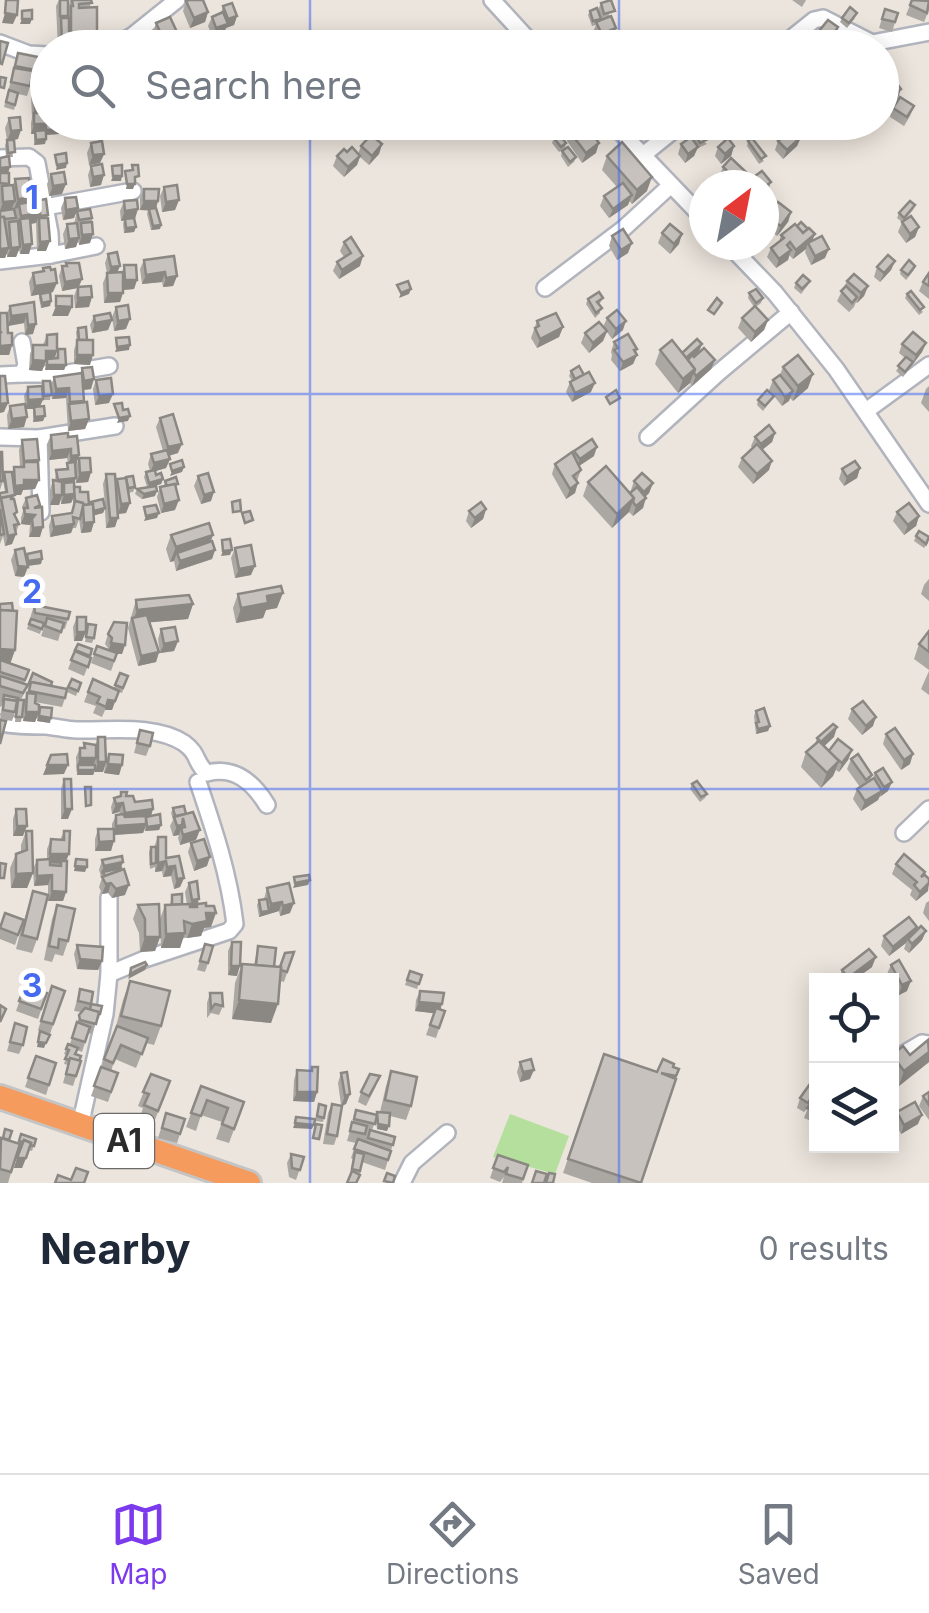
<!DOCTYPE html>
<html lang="en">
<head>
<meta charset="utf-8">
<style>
	body { margin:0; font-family:Inter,sans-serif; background:#f2f2f3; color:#1f2937 }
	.controls { position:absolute; right:30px; bottom:30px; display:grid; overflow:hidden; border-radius:0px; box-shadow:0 5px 25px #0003 }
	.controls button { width:90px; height:90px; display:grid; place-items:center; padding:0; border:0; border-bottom:2px solid #e0e1e3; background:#fff; color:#1f2937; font:50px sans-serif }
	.compass { position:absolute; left:689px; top:170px; width:90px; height:90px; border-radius:50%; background:#fff; box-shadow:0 5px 25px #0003; rotate:32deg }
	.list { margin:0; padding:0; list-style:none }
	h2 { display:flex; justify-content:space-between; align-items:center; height:130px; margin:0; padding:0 40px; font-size:42px }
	h2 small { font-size:32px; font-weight:400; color:#747a83 }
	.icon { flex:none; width:55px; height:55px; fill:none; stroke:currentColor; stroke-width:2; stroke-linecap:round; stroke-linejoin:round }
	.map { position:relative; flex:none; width:929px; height:1183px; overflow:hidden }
	.search { position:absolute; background:#fff; box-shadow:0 5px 25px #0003; left:30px; right:30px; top:30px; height:110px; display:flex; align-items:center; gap:25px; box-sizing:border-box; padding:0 35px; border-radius:55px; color:#747a83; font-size:38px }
	.sheet { height:290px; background:#fff }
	nav { display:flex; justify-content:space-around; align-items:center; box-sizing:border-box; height:140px; border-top:2px solid #e0e1e3; background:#fff; font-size:28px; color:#747a83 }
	nav a { display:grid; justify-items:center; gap:5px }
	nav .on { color:#7c3aed }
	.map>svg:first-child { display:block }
</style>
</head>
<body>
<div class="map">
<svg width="929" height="1183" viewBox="0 0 929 1183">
	<rect width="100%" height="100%" fill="#ece5dd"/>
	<polygon fill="#b5df9d" points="510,1114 569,1136 555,1174 493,1157"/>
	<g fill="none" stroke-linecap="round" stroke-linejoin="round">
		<defs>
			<g id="minor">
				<polyline points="492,0 536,48"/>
				<polyline points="0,43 29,54 48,55"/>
				<polyline points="110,48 132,36 177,0"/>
				<polyline points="779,48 814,20 823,18 872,43 929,32"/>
				<polyline points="611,122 704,219"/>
				<polyline points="643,155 684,122"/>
				<polyline points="0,158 29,157 37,163 50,233 51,255 0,261"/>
				<polyline points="45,207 133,191"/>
				<polyline points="729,245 775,293 836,369 929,504"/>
				<polyline points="51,255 96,246"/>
				<polyline points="545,288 623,229 671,185"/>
				<polyline points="22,374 62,374 109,366"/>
				<polyline points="0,375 22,374 26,365 22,342"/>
				<polyline points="866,411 929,365"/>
				<polyline points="0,437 39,438 115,426"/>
				<polyline points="648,437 718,373 791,312"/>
				<polyline points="39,438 41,512"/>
				<path d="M0,723C16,726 30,726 46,726C57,727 67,730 77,730C110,731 155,724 184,743C200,755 194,762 207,773C235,766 253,782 267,805"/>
				<polyline points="904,833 929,809"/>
				<path d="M109,974L145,959L229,931L235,924C229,874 214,829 198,782"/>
				<polyline points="905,1053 922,1043 929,1044"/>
				<polyline points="80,1126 105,1014 109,974 109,897"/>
				<polyline points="402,1183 412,1163 447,1133"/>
			</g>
			<polyline id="highway" points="0,1097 249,1183"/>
		</defs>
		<use href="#minor" stroke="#b1b4bd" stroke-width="20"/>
		<use href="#highway" stroke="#c4c4c4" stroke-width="28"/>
		<use href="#minor" stroke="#fff" stroke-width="15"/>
		<use href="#highway" stroke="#f69b5e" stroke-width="22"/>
	</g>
	<g fill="#aba7a3">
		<polygon points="59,0 68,14 70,0 91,0 90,7 94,44 58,48 56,6"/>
		<polygon points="792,0 806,0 802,7"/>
		<polygon points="912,0 929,10 924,22 906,15"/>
		<polygon points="186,1 208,12 205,22 190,28 183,11"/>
		<polygon points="601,3 612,19 613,38 599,44 593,32 596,25 592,26 588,15 590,11 598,10"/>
		<polygon points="223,6 237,16 234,25 226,28 224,33 213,38 208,26 212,17 221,13"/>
		<polygon points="885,9 898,13 892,32 879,28"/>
		<polygon points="842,18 855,18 847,28 840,22"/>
		<polygon points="156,23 174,41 159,48 153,33"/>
		<polygon points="819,31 835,37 827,48 823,46 818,36"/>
		<polygon points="18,53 35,70 27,96 18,94 14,110 4,107"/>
		<polygon points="38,64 47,66 42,83 34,81"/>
		<polygon points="882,78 898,98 884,110 882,107"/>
		<polygon points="34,86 46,108 45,113 46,117 59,134 46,135 45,144 34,145 34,134 31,134 31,123 32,118 31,96"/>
		<polygon points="914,106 910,116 904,126 890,117 893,108"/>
		<polygon points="9,118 18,139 11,140 13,157 9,157 8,185 13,185 15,179 30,184 48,215 46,251 37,251 36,223 30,224 29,254 20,254 19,249 16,257 7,257 7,253 5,258 0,258 0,158 6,157 5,145 7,140 5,128"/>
		<polygon points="153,122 170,122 168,128 155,132"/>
		<polygon points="268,122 290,122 278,134"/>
		<polygon points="756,122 776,122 773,129 762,139 754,129"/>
		<polygon points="570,132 596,153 582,163 567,141"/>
		<polygon points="696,135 707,144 698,148 698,147 694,156 685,163 678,154 681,144 697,145 694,140"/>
		<polygon points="801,137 797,146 783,159 775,150 778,141"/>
		<polygon points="554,138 566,143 565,148 559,152 552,143"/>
		<polygon points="748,141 764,161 759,164 747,146"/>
		<polygon points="91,143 104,154 100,163 89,165 87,153"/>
		<polygon points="382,144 379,154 369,165 360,157 357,165 344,177 333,166 337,156 347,152 358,154 361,146"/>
		<polygon points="734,146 731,156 721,164 715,156 718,147"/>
		<polygon points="562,151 576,157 574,162 568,167 561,156"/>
		<polygon points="607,156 647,191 632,204 629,201 628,205 609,218 600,206 604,196 617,187 602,170"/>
		<polygon points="91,166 101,185 90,187 88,175"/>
		<polygon points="723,167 746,172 743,181 739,185 728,185 719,177"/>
		<polygon points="51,174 62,194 49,196 47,184"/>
		<polygon points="755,176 771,182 768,192 764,194 764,185 752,185"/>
		<polygon points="164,187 179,200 175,210 162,212 160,196"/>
		<polygon points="144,189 158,201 156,208 161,225 160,229 151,230 147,214 148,210 140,210 140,198"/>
		<polygon points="65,198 78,208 74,218 63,220 61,208"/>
		<polygon points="124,201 134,219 136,227 134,232 124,233 123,224 124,220 121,221 120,211"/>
		<polygon points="915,205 913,210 904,221 919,227 915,237 906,243 898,232 902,222 897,218 899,213"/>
		<polygon points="77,211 92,218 90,243 79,245 78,241 76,247 65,249 63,234 67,224 74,224"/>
		<polygon points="791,212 788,222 777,236 764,226 767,217"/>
		<polygon points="662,233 679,244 670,254 658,243"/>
		<polygon points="781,235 813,240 825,258 811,265 805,252 806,249 793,259 789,255 788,260 776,268 767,257 771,248 779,242"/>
		<polygon points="612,236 628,253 617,260 609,246"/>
		<polygon points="344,242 360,266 339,279 333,271 337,262 344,257 340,251"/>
		<polygon points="108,254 120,266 117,273 122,273 124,265 137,280 134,289 123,290 120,302 104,303 103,283 107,273 105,263"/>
		<polygon points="144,260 177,276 173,286 163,287 162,282 142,284 140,269"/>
		<polygon points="895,261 891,270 880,282 874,277 877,267"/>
		<polygon points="66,263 82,279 79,287 89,307 75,308 74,296 77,288 62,291 59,276 62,266 65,266"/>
		<polygon points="43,268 53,292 50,293 51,301 50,306 41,308 39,298 40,294 31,296 29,282 33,273 42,271"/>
		<polygon points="901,270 914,270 906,280 900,274"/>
		<polygon points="929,273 929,299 919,291 923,282"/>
		<polygon points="847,281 868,286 864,296 857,303 856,302 854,307 849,312 837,301"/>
		<polygon points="796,283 808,285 801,294 794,288"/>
		<polygon points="749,293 763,298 761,303 756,307 768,320 764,330 751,342 738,328 742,318 754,307 748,298"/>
		<polygon points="907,294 923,312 919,315 905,298"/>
		<polygon points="603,298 599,305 600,313 595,318 586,304 588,299"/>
		<polygon points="34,302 33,334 25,335 24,323 8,326 8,333 12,345 9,355 0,355 0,313 7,313 10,306"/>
		<polygon points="116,307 126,329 114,331 112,317"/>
		<polygon points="94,316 112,320 108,330 92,333 90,325"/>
		<polygon points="607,318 623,330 612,339 607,332 603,341 589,353 581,343 585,333 603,327"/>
		<polygon points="537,321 563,327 559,337 537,348 531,338"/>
		<polygon points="78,328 90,365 74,364 74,350 77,341 76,332"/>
		<polygon points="47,335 57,351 54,359 56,358 58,349 66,365 64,370 45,370 46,361 42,371 29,370 30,354 33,345 43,345"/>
		<polygon points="614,342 637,349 636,352 637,355 633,364 620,371 611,360 612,355 611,352"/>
		<polygon points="926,343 922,352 903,377 896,371 905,358 899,353 902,344"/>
		<polygon points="702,344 698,354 715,360 711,369 692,386 690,383 678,393 655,364 660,350 682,353"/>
		<polygon points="783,367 808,388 793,401 790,398 782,406 774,396 763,411 757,405 758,400 773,395 769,390 773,380 780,375"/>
		<polygon points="82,368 91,389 83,390 83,403 89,419 85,429 68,431 66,398 52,399 51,390 50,400 43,400 40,406 45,416 43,421 33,422 33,409 26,409 24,427 8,429 7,415 10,406 25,404 24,396 28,387 41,386 43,381 51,386 54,377 80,374"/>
		<polygon points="571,371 591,392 572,402 566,392 570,382 572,381 569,376"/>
		<polygon points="96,380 109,403 95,405 93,389"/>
		<polygon points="929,386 929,412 921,403 926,389"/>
		<polygon points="160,418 178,453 169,456 170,459 166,468 155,471 156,475 163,479 161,484 153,486 155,496 142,499 135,494 137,489 147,487 144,477 146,472 150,471 148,464 151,454 163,451 156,427"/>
		<polygon points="775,433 772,442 762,450 769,470 753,484 738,467 742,458 752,448 751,446 755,437"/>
		<polygon points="51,435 68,437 79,455 76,465 74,487 80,492 89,505 91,502 105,505 103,484 106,474 116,483 117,479 135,487 133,492 128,493 130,503 126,513 118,514 115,527 106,528 105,509 103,513 94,515 94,522 91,532 81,533 79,519 76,528 73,528 71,533 50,537 49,526 52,516 71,514 73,506 73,499 71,503 61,504 61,499 59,505 50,505 50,490 53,480 55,480 56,470 66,469 68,463 67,458 49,460 47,444"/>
		<polygon points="22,440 38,462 35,489 23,490 21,495 14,495 13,499 17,512 15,516 19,524 12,544 5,546 3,536 0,544 0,493 5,492 3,481 0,490 0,452 3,475 4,472 12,473 14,467 20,467 19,450"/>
		<polygon points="574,451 594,456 579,466 581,470 577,481 575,493 566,499 552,474 555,464 573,455"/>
		<polygon points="79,458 91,472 88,482 76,483 75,468"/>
		<polygon points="860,468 857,478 844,486 839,479 842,469"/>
		<polygon points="198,476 211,501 201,504 194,486"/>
		<polygon points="165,481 176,489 175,510 161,513 157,497 160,487 164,486"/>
		<polygon points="634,481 653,483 649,493 645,497 643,508 633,516 629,512 612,528 583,496 588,482 630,493"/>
		<polygon points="26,498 39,507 40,537 29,537 30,525 21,524 21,518 23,511 22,507"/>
		<polygon points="486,509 483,519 471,528 466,521 469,511"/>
		<polygon points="897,512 919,516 916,526 904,535 893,521"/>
		<polygon points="171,535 211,541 215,550 212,559 176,571 174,561 170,562 166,549"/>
		<polygon points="916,536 928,543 924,548 914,541"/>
		<polygon points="235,548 251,575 235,578 231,558"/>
		<polygon points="15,550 26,558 27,554 42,559 41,564 27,566 24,577 15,576 11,560"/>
		<polygon points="929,579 929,601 921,594 924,585"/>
		<polygon points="238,594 277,608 266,610 263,618 236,623 233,608"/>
		<polygon points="136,600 193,604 188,619 150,622 159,652 156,662 138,666 128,628"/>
		<polygon points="0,604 15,650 10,664 29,670 24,684 28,685 21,700 22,717 21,722 15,722 16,709 12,721 0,719 2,706 0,707"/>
		<polygon points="34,605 68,619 65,629 62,628 58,641 41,636 45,625 43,625 40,634 27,629"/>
		<polygon points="77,617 82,641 74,641 73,627"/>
		<polygon points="88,624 94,638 92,643 85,642"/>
		<polygon points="161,629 178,641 174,651 160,653 158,639"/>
		<polygon points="929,631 929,670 914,659 919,644"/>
		<polygon points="108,634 125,645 122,654 117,654 111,671 91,663 97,646 108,650 108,648 105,644"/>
		<polygon points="78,644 92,649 89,657 91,658 84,676 68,669"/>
		<polygon points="929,671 929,695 921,689"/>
		<polygon points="33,673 65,698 62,707 35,702 39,710 50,723 37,721 38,714 35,722 23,721 24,703"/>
		<polygon points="120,673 128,676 122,693 119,692 112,710 105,710 102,717 93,713 96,706 84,702 93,679 114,688"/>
		<polygon points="72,679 81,683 76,696 67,692"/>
		<polygon points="852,709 873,726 862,735 848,719"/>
		<polygon points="756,711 770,726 768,731 756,734 754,716"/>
		<polygon points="140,730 150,746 146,756 134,753"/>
		<polygon points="886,734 910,764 901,770 883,744"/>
		<polygon points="98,737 106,761 109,754 122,765 119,775 104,773 105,765 103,772 95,772 95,771 93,775 77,775 76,757 80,748 83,748 84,743 95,745"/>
		<polygon points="834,737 824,746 829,751 852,750 848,760 839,772 836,770 833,776 821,788 801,767 806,752 815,744 817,738"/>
		<polygon points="851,759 872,775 870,781 873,779 875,773 888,791 880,796 878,800 861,811 853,799 857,789 860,787 847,769"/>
		<polygon points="64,779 68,819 61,819 61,789"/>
		<polygon points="692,784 707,794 705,798 700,802 690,789"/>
		<polygon points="121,792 135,802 153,809 151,816 161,825 159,830 145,831 145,829 143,833 114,835 111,851 95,851 95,839 98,829 112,829 112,824 116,815 120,814 119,812 112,814 111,807 114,798 119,797"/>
		<polygon points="173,808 186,814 196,840 180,845 178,838 179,835 173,836 170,826 173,820 171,813"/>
		<polygon points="16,809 23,836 13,836 13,819"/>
		<polygon points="26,831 33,873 27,888 11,888 10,868 16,854 21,852 21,845"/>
		<polygon points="64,831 66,861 66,892 63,901 48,901 48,885 34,886 33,869 37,860 47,859 47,849 51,839 60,840"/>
		<polygon points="158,837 166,858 179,856 184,878 180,887 174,889 171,876 163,877 162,871 155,872 155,867 150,869 149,852 151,847 154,847"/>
		<polygon points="191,843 207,866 194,871 188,852"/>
		<polygon points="102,860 123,862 121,868 125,895 112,898 108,893 102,894 99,887 102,878 99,870"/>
		<polygon points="896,864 925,872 924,876 928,891 916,901 910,895 912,890 892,874"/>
		<polygon points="189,883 211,927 204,928 201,936 187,938 183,937 180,948 161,948 160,919 165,905 170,905 172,895 182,905 187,905 185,892"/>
		<polygon points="289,883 290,913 280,916 279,911 259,917 257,905 259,900 264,899 267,888"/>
		<polygon points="33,891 37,939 32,953 16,949 23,922 15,945 0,939 0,926 24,920"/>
		<polygon points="929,901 929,921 923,913 926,903"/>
		<polygon points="57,905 68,941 63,956 55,954 52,962 44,960 52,919"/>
		<polygon points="138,905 160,937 155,951 140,952 139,933 133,919"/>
		<polygon points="926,931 922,940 909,953 904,949 906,943 889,956 881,946 884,936"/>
		<polygon points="232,942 237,976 228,975 228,951"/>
		<polygon points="205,944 208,963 205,972 197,970"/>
		<polygon points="77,945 102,961 98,970 77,969 74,954"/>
		<polygon points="258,946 274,967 280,967 294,952 284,982 280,981 271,1023 232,1019 235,983 242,964 254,965"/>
		<polygon points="891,965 907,991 899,995 887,974"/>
		<polygon points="872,967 854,980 838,980 842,970"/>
		<polygon points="410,971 422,975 417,989 405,985"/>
		<polygon points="130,981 161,1026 154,1045 146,1043 136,1068 115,1059 111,1071 118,1073 108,1102 91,1096 115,1030 123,1000"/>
		<polygon points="52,986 65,991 50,1034 38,1030"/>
		<polygon points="24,988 47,993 38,1019 16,1011"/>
		<polygon points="80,989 91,1004 89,1009 100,1014 99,1019 97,1019 92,1034 88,1033 82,1052 77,1050 76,1054 81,1061 73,1086 63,1083 68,1065 64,1064 67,1055 64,1054 68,1044 70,1044 81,1012 74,1011"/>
		<polygon points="420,991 441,1009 445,1011 436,1038 426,1035 434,1013 415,1011 416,1000"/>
		<polygon points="210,993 223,1006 219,1015 211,1013 207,1018 207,1003"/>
		<polygon points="15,1023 23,1045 19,1054 7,1051"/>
		<polygon points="604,1054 657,1072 673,1067 679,1069 641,1183 592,1183 563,1173"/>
		<polygon points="892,1055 910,1055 929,1062 899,1086 892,1076"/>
		<polygon points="36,1056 56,1063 46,1095 25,1087"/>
		<polygon points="520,1062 530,1079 520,1082 517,1072"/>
		<polygon points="312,1067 317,1092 314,1102 293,1101 294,1080 297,1070 311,1071"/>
		<polygon points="391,1071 411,1106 406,1120 390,1116 387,1131 377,1129 376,1120 372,1130 395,1137 385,1170 362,1162 360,1175 349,1179 353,1159 351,1158 356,1143 347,1141 356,1110 376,1115 377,1112 380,1112 386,1086"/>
		<polygon points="341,1073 350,1094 346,1104 342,1106 337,1136 334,1145 323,1144 328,1113 332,1104 341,1105 338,1083"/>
		<polygon points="151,1074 170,1081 153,1125 139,1120 143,1108 138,1106"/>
		<polygon points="816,1078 816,1123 804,1118 808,1108 804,1112 797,1108 800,1098"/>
		<polygon points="201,1086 244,1102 229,1143 216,1139 222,1122 201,1115 196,1131 186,1127"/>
		<polygon points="376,1086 366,1106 358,1102 361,1092"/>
		<polygon points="929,1092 929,1120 919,1106 923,1096"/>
		<polygon points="319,1104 324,1118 323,1122 315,1121"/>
		<polygon points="897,1112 918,1124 901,1134 894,1121"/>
		<polygon points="166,1113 185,1119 177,1143 158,1138"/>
		<polygon points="21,1134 36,1139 32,1151 29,1150 22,1168 14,1168 21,1147 19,1147 8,1183 0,1183 0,1139 18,1143"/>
		<polygon points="291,1154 304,1157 296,1180 289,1177 287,1163"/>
		<polygon points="498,1155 528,1165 522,1183 502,1183 504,1177 500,1182 490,1178"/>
	</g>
	<g fill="#8b8884">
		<polygon points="208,12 205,22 190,28 194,18"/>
		<polygon points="5,13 17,15 13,24 2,23"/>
		<polygon points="237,16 234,25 226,28 224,33 213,38 216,28 227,24 228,19"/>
		<polygon points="22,19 32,19 30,24 20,24"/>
		<polygon points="616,28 613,38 599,44 602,34"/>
		<polygon points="177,32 174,41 159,48 163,38"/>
		<polygon points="97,35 94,44 68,47 71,38"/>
		<polygon points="62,42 69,42 67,48 60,48"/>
		<polygon points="901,89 898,98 884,110 887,100"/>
		<polygon points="35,108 46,108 43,117 34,113 32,118"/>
		<polygon points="170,122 168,128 155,132 159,123"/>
		<polygon points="284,122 290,122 278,134 282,124"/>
		<polygon points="774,122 776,122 773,129 762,139 766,129"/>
		<polygon points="100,123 98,128 87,129 89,124"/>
		<polygon points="34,124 46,124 43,134 31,134"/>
		<polygon points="68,126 85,126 83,130 66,131"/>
		<polygon points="61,129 59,134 44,135 46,130"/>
		<polygon points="21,130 18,139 7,141 11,131"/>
		<polygon points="801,137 797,146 783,159 787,150"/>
		<polygon points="46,139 45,144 34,145 36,140"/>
		<polygon points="599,143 596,153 582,163 586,153"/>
		<polygon points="382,144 379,154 369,165 372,156"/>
		<polygon points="734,146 731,156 721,164 725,154"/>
		<polygon points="698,147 694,156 685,163 688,154"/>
		<polygon points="104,154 100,163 89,165 93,155"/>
		<polygon points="360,156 357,165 344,177 348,167"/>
		<polygon points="67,163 66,168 56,170 57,165"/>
		<polygon points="10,167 7,176 0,178 0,168"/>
		<polygon points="746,172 743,181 739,185 736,185 738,181"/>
		<polygon points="104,175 101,185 90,187 93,177"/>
		<polygon points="113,176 122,176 121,181 111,181"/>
		<polygon points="652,177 647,191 632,204 637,190"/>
		<polygon points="66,184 62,194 49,196 53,186"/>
		<polygon points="127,184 135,184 133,189 126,189"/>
		<polygon points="32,195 28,207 19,204 18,208 14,209 18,199"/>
		<polygon points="632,195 628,205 609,218 613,209"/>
		<polygon points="179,200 175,210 162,212 166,202"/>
		<polygon points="15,201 11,210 0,211 3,202"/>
		<polygon points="144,201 158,201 155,211 140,210"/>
		<polygon points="78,208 74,218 63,220 66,210"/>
		<polygon points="138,209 135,219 121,221 125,211"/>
		<polygon points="791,212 788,222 777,236 781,226"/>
		<polygon points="40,213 36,223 21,225 20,219 18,226 21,216"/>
		<polygon points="161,225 160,229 151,230 153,226"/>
		<polygon points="136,227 134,232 124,233 126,228"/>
		<polygon points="919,227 915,237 906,243 910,234"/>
		<polygon points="93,234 90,243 79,245 82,235"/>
		<polygon points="682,234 679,244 670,254 674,244"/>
		<polygon points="815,234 811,244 808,243 806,249 793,259 796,250"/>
		<polygon points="79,238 76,247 65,249 69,239"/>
		<polygon points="50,241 46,251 37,251 40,242"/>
		<polygon points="632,243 628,253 617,260 621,250"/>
		<polygon points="32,244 29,254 20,254 23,245"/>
		<polygon points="20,247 16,257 7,257 11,248"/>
		<polygon points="9,248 5,258 0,258 0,249"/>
		<polygon points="829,249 825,258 811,265 815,256"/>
		<polygon points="791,250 788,260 776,268 779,259"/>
		<polygon points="363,256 360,266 339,279 342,270"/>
		<polygon points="895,261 891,270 880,282 884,273"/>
		<polygon points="120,266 116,275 107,277 111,267"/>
		<polygon points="165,272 162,282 142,284 146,275"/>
		<polygon points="177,276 173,286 163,287 166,278"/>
		<polygon points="82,279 78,288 62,291 65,282"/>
		<polygon points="125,280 137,280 134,289 122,290"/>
		<polygon points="57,283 53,292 31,296 35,286"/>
		<polygon points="868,286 864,296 857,303 861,293"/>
		<polygon points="411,289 409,294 399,298 401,293"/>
		<polygon points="108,293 123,293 120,302 104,303"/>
		<polygon points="92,297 89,307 75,308 78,298"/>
		<polygon points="51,301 50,306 41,308 42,303"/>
		<polygon points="56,306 72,307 68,316 52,316"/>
		<polygon points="27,314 24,323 8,326 11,316"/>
		<polygon points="130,319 126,329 114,331 118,321"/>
		<polygon points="112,320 108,330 92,333 95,323"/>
		<polygon points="768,320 764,330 751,342 755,332"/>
		<polygon points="626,321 623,330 612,339 616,329"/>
		<polygon points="36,324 33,334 25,335 28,325"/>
		<polygon points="563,327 559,337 537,348 540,339"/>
		<polygon points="607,331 603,341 589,353 593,343"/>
		<polygon points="926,343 922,352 903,377 913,363 916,355"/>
		<polygon points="702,344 698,354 687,364 685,359"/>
		<polygon points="12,345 9,355 0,355 0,346"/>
		<polygon points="130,345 129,350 115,352 117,347"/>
		<polygon points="637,349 634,356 637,355 633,364 620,371 623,362"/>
		<polygon points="46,351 57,351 54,361 46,361 42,371 29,370 33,360"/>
		<polygon points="77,355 93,355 90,365 74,364"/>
		<polygon points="715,360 711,369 692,386 696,376"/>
		<polygon points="47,365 66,365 64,370 45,370"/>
		<polygon points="695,369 690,383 678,393 683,379"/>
		<polygon points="813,374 808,388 793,401 798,386"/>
		<polygon points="94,379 91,389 81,390 84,381"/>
		<polygon points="595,383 591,392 572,402 575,393"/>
		<polygon points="69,388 66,398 52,399 56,389"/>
		<polygon points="793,391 789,401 782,406 785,397"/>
		<polygon points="113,394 109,403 95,405 99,396"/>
		<polygon points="43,399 39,409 25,409 28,400"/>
		<polygon points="8,403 4,412 0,413 0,404"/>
		<polygon points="45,416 43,421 33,422 35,417"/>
		<polygon points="130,416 128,421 117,423 119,418"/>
		<polygon points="27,417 24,427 8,429 12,419"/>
		<polygon points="89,419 85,429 68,431 71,421"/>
		<polygon points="775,433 772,442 757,454 761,444"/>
		<polygon points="182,444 178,453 164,457 168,447"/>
		<polygon points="597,447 594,456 576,468 580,459"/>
		<polygon points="71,449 67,458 49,460 52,451"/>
		<polygon points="79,455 76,465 68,466 71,456"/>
		<polygon points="170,459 166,468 150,473 154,463"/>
		<polygon points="772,461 769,470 753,484 757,474"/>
		<polygon points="184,467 182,472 170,476 172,471"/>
		<polygon points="860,468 857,478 844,486 847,477"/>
		<polygon points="91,472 88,482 76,483 80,473"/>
		<polygon points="76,478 74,483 56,485 58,480"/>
		<polygon points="163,479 161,484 148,488 149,483"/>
		<polygon points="24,480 39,480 35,489 23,490 21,495 14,495 13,500 1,498 0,499 0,498 12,495 15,486"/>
		<polygon points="578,483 575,493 566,499 570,489"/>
		<polygon points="653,483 649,493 641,501 644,492"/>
		<polygon points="157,491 155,496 142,499 144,494"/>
		<polygon points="214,492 211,501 201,504 204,495"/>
		<polygon points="75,494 71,503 61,504 64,495"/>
		<polygon points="54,495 62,495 59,505 50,505"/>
		<polygon points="634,498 629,512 612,528 617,514"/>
		<polygon points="646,498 643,508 633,516 636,506"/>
		<polygon points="179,500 175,510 161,513 164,504"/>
		<polygon points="130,503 126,513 118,514 121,504"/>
		<polygon points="40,505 37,514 32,519 30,525 21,524 25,514"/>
		<polygon points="105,508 103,513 92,516 94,511"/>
		<polygon points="486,509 483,519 471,528 475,518"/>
		<polygon points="159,513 157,518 144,521 146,516"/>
		<polygon points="919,516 916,526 904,535 908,525"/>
		<polygon points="110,518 118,518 115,527 106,528"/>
		<polygon points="94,522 91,532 81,533 84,523"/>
		<polygon points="74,524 71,533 50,537 54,527"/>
		<polygon points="43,527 40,537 29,537 33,528"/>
		<polygon points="16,534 12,544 5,546 8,536"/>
		<polygon points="213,535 208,549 177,553 174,561 170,562 176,547"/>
		<polygon points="215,550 212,559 176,571 180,561"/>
		<polygon points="232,550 230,555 221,556 223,551"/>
		<polygon points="42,559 41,564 27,566 28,561"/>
		<polygon points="18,566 28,567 24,577 15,576"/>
		<polygon points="255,566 251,575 235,578 239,569"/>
		<polygon points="283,593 277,608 266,610 263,618 236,623 241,608 267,596"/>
		<polygon points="193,604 188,619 132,624 137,610"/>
		<polygon points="77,632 86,632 82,641 74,641"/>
		<polygon points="178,641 174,651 160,653 164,644"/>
		<polygon points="111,643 125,645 122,654 108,653"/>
		<polygon points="0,649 15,650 10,664 0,663"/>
		<polygon points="159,652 156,662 138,666 141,656"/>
		<polygon points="108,700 115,701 112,710 105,710"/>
		<polygon points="26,712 39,712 35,722 23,721"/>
		<polygon points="39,716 51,718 50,723 37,721"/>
		<polygon points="876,717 873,726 862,735 866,726"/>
		<polygon points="770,726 768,731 756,734 758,729"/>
		<polygon points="837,727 834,737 818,752 821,742"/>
		<polygon points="852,750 848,760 839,772 842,763"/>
		<polygon points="913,754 910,764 901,770 904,760"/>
		<polygon points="80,758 96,758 93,767 78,765 76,768"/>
		<polygon points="839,761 833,776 821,788 827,773"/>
		<polygon points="98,762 106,762 103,772 95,772"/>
		<polygon points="108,764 122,765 119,775 104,773"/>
		<polygon points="47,765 68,765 64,774 43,775"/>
		<polygon points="78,770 95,770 93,775 77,775"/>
		<polygon points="892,782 888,791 880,797 884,787"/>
		<polygon points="882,791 878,800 861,811 865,801"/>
		<polygon points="123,803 119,812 112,814 116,804"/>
		<polygon points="65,809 72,809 68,819 61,819"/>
		<polygon points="153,809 150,819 121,823 125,813"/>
		<polygon points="146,824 143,833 113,835 116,826"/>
		<polygon points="161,825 159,830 145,831 147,827"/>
		<polygon points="182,825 179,835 173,836 177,826"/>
		<polygon points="17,826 27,826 23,836 13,836"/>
		<polygon points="200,830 196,840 180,845 183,835"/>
		<polygon points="114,841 111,851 95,851 99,842"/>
		<polygon points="50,854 69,854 65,864 47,863"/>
		<polygon points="210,857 207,866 194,871 197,861"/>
		<polygon points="166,861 162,871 155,872 158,863"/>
		<polygon points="123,862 119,872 103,872 100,876 104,866"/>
		<polygon points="75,866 87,867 85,872 74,871"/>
		<polygon points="175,866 171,876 163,877 167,867"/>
		<polygon points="33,873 27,888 11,888 16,874"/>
		<polygon points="52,875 48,885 34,886 37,876"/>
		<polygon points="184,878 180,887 174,889 177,879"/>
		<polygon points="310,880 308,885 293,888 295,883"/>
		<polygon points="111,883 108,893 102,894 106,884"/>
		<polygon points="929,883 928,891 916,901 920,892"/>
		<polygon points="129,885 125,895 112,898 116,889"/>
		<polygon points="52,891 66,892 63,901 48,901"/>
		<polygon points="199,899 195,909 188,910 192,900"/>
		<polygon points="282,902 279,911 259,917 261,912 268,911 271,904"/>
		<polygon points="294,903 290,913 280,916 283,906"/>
		<polygon points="206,913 216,913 211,927 204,928 201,936 187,938 192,924"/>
		<polygon points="917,927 914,937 908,939 906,943 889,956 893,947"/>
		<polygon points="926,931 922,940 909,953 912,944"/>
		<polygon points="185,933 180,948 161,948 166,934"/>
		<polygon points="145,937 160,937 155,951 140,952"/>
		<polygon points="876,957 872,967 854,980 847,980 848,978"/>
		<polygon points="80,959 102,961 98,970 77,969"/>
		<polygon points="147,965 145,970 128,979 130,974"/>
		<polygon points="231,966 240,966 237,976 228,975"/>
		<polygon points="911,981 907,991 899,995 902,985"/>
		<polygon points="239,1000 278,1004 271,1023 232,1019"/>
		<polygon points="419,1002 442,1004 439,1014 415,1011"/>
		<polygon points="38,1042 46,1043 44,1048 37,1047"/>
		<polygon points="929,1052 929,1062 899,1086 904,1071"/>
		<polygon points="534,1070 530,1079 520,1082 523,1072"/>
		<polygon points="297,1092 317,1092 314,1102 293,1101"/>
		<polygon points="350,1094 346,1104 341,1106 345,1096"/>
		<polygon points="922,1115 918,1124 901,1134 904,1125"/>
		<polygon points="295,1123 314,1125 312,1129 293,1128"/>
		<polygon points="378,1124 389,1126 387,1131 377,1129"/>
		<polygon points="17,1158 26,1158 22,1168 14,1168"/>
	</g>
	<g fill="#c7c2bd" stroke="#8b8884" stroke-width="2.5">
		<polygon points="6,0 18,0 17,15 5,13"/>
		<rect x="60" y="0" width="8" height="16"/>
		<polygon points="72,0 91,0 92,3 79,4 79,8 97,7 97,35 71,38 71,6 73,6"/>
		<polygon points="189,0 203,0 208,12 194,18 186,1"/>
		<polygon points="611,0 615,11 604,14 601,3"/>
		<polygon points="912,0 929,1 927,13 910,5"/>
		<polygon points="232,3 237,16 228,19 223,6"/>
		<polygon points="850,7 857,13 849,23 842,18"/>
		<polygon points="597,8 601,19 593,21 590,11"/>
		<polygon points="885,9 898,13 895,22 882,19"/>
		<polygon points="32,10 32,19 22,19 22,11"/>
		<polygon points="223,12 228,24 216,28 212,17"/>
		<polygon points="611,16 616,28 602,34 596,22"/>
		<polygon points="170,17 177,32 163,38 156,23"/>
		<polygon points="61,18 69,18 69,42 62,42"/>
		<polygon points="828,20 838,27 830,39 819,31"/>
		<polygon points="281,32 289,41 280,48 267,48 265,45"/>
		<polygon points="813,34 825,39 822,48 808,48"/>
		<polygon points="0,41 8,43 2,64 0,63"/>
		<polygon points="650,41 656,48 643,48"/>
		<polygon points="18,53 38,57 35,70 15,66"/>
		<polygon points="38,64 47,66 44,78 36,76"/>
		<polygon points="14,68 33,71 30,86 11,82"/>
		<polygon points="888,72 901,89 887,100 882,94 882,78"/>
		<polygon points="0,77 6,78 4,88 0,87"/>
		<polygon points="34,86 46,86 46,108 35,108"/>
		<polygon points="9,90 18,93 15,105 6,102"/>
		<polygon points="900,97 914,106 907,117 893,108"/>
		<rect x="34" y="113" width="12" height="11"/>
		<polygon points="20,117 21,130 11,131 9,118"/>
		<polygon points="46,117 48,117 48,122 61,122 61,129 46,130"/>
		<polygon points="68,122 84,122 85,126 68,126"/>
		<polygon points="584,122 599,143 586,153 570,132"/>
		<polygon points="760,122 774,122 766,129"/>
		<polygon points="793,128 801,137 787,150 778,141"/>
		<polygon points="46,130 46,139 36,140 35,131"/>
		<polygon points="705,131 708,139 700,143 696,135"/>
		<polygon points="559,134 566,143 561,147 554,138"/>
		<polygon points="371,135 382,144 372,156 361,146"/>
		<polygon points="691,137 698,147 688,154 681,144"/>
		<polygon points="728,138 734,146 725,154 718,147"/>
		<polygon points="752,138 766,156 761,159 748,141"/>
		<polygon points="7,140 14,140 15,152 8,153"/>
		<polygon points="102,141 104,154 93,155 91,143"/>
		<polygon points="622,142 652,177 637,190 607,156"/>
		<polygon points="352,147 360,156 348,167 337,156 344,149 347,152"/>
		<polygon points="568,147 576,157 570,162 562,151"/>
		<polygon points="66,153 67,163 57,165 55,155"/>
		<polygon points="9,156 10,167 0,168 0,158"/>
		<polygon points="731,158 746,172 738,181 723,167"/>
		<polygon points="102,164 104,175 93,177 91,166"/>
		<polygon points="122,165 122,176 113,176 112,166"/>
		<polygon points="132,165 138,165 139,176 135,177 135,184 127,184 125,171 133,170"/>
		<polygon points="762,171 771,182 764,187 764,185 762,185 755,176"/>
		<polygon points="64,172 66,184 53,186 51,174"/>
		<polygon points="0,173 9,173 9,184 0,183"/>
		<polygon points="29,178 31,198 18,199 15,179"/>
		<polygon points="37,183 40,200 34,201 32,195 31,196 30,184"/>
		<polygon points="623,183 632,195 613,209 604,196"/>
		<polygon points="13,185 15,201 3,202 2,186"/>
		<polygon points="177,185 179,200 166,202 164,187"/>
		<polygon points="144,189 159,189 158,201 144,201"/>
		<polygon points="76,197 78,208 66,210 65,198"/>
		<polygon points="46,199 48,215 40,216 40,213 21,216 19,204"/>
		<polygon points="137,200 138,209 125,211 124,201"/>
		<polygon points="910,201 915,205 904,218 899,213"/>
		<polygon points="778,202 791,212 781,226 767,217"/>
		<polygon points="156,208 161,225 153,226 149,209"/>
		<polygon points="14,209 16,218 5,219 4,217 0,217 0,211"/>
		<polygon points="90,209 92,218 79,220 77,211"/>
		<polygon points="911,216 919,227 910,234 902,222"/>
		<polygon points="0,217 4,217 9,248 0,249"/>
		<polygon points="30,218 32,244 23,245 20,219"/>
		<polygon points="39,218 48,218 50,241 40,242"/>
		<polygon points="134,218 136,227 126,228 125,219"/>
		<polygon points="18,221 20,247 11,248 9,222"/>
		<polygon points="92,222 93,234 82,235 81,223"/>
		<polygon points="801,222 808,229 803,233 797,226"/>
		<polygon points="77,223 79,238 69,239 67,224"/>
		<polygon points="670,224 682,234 674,244 662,233"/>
		<polygon points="795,224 803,233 809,228 815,234 796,250 790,242 787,245 791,250 779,259 771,248 784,238 781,235"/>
		<polygon points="623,229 632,243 621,250 612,236"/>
		<polygon points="822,236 829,249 815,256 808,243"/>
		<polygon points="351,237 363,256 342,270 337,262 351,253 344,242"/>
		<polygon points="117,252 120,266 111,267 108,254"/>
		<polygon points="888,255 895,261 884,273 877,267"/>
		<polygon points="174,256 177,276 166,278 165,272 146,275 144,260"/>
		<polygon points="909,260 915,266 908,275 901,270"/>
		<polygon points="66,263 79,263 82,279 65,282 62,266 67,266"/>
		<polygon points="124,265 136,265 137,280 125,280"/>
		<polygon points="50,267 51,270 55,269 57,283 35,286 33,273 44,271 43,268"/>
		<polygon points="123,272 123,293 108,293 107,273"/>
		<polygon points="929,273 929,286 923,282"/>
		<polygon points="854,274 868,286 861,293 847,281"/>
		<polygon points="803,275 810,281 802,289 796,283"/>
		<polygon points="408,281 411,289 401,293 397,285"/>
		<polygon points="91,286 92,297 78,298 78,287"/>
		<polygon points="846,286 857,297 852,303 841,291"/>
		<polygon points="756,289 763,298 756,303 749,293"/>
		<polygon points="911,291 924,307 920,310 907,294"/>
		<polygon points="50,292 51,301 42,303 40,294"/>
		<polygon points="599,292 603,298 597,302 602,308 596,313 588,299"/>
		<polygon points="56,296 72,296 72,307 56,306"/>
		<polygon points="717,298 722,303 714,314 708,310"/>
		<polygon points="34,302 36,324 28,325 27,314 11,316 10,306"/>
		<polygon points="128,305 130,319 118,321 116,307"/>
		<polygon points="755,306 768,320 755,332 742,318"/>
		<polygon points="617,310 626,321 616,329 607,318"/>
		<polygon points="0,313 7,313 8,333 12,333 12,345 0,346 0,333 2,332 0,332"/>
		<polygon points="110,313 112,320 95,323 94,316"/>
		<polygon points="556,313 563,327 540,339 535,328 539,326 537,321"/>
		<polygon points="599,322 607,331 593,343 585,333"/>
		<polygon points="86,327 87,340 79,340 78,328"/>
		<polygon points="913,332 926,343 916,355 902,344"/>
		<polygon points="57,334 57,351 46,351 46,361 33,360 33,345 47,345 47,335"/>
		<polygon points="628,334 637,349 634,350 637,355 623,362 614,350 618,348 614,342"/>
		<polygon points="129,337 130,345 117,347 116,338"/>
		<polygon points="697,339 702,344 686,358 682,353"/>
		<rect x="77" y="340" width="16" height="15"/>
		<polygon points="672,340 695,369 683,379 660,350"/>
		<polygon points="704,348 715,360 696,376 694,373 695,369 688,360 692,355 694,357"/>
		<polygon points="58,349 65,349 66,365 47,365 47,359 58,358"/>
		<polygon points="798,355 813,374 798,386 783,367"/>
		<polygon points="906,357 913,362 905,372 898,366"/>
		<polygon points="579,366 584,375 575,379 571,371"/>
		<polygon points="92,367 94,379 84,381 82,368"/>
		<polygon points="589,372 595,383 575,393 570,382"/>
		<polygon points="82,373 84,401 70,402 69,388 56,389 54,377"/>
		<polygon points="780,375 793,391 785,397 773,380"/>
		<polygon points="0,376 5,376 8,403 0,404"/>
		<polygon points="111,378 113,394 99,396 96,380"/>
		<polygon points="43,381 50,381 52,395 44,396"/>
		<polygon points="42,386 43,399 28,400 28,387"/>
		<polygon points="616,390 620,398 610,404 606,397"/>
		<polygon points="767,390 774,396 765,406 758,400"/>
		<polygon points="87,402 89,419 71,421 69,404"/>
		<polygon points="122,403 123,410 128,409 130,416 119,418 114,404"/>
		<polygon points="25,404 27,417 12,419 10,406"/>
		<polygon points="44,406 45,416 35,417 34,407"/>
		<polygon points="173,414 182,444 168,447 160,418"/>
		<polygon points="769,425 775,433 761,444 755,437"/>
		<polygon points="68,433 68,437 77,436 79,455 71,456 71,449 52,451 51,435"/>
		<polygon points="37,439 39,460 24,461 22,440"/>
		<polygon points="592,439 597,447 580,459 574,451"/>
		<polygon points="757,444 772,461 757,474 742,458"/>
		<polygon points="167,450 170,459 154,463 151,454"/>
		<polygon points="0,452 2,452 3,481 0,481"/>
		<polygon points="572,452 581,470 573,476 578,483 570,489 555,464"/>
		<polygon points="79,458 90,458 91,472 80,473"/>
		<polygon points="182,460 184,467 172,471 170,464"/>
		<polygon points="855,461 860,468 847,477 842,469"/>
		<polygon points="24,462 38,462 39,480 24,480 24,485 15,486 14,467 24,467"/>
		<polygon points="75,462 76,478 58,480 56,470 68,469 67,463"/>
		<polygon points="606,466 634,498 617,514 588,482"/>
		<polygon points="155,470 156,475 161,473 163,479 149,483 146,472"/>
		<polygon points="4,472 12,472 15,495 0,498 0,493 7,492"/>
		<polygon points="208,473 214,492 204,495 198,476"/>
		<polygon points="642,473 653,483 644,492 634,481"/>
		<polygon points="106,474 115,474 118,518 110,518"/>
		<polygon points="133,476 135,487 128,488 126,477"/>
		<polygon points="176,477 178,484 167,486 165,481"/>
		<polygon points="126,478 130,503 121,504 117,479"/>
		<polygon points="53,480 62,482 62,495 54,495"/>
		<polygon points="74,482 75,494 64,495 64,483"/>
		<polygon points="175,484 179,500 164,504 160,487"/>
		<polygon points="156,486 157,491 144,494 137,489"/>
		<polygon points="74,487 80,487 80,492 88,492 89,505 83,505 83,503 75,501"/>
		<polygon points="637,487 646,498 636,506 633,502 634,498 630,493"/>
		<polygon points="37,495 40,505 34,508 42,507 43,527 33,528 32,519 35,515 25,514 24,508 28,508 26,498"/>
		<polygon points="11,496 11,499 14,499 17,512 14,514 19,524 14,525 16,534 8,536 1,498"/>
		<polygon points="103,499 105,508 94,511 91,502"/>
		<polygon points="240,500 241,511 233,512 232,502"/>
		<polygon points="75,501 83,503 83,505 93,504 94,522 84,523 83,506 80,519 73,517 74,524 54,527 52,516 72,513"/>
		<polygon points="481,502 486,509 475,518 469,511"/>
		<polygon points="909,503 919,516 908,525 897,512"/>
		<polygon points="156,505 159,513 146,516 144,507"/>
		<polygon points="0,509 4,534 0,535"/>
		<polygon points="250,511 253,520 245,523 242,513"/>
		<polygon points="209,523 213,535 176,547 171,535"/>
		<polygon points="919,531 929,537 926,544 916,536"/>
		<polygon points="230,539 232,550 223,551 222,540"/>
		<polygon points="212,541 215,550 180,561 177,553"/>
		<polygon points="251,545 255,566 239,569 235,548"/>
		<polygon points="24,548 28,567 18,566 15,550"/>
		<polygon points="41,551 42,559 28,561 27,554"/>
		<polygon points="281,586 283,593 267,596 268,603 241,608 238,594"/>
		<polygon points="189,595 193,604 137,610 136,600"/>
		<polygon points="12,603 13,611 0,610 0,604"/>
		<polygon points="34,605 70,612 68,619 35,613"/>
		<polygon points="0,610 17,611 15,650 0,649"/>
		<polygon points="147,615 159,652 141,656 132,618"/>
		<rect x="77" y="617" width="9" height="15"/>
		<polygon points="47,618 64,623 61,632 45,626"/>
		<polygon points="31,619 44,623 42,629 29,624"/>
		<polygon points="114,622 127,623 125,645 111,643 112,638 108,634"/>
		<polygon points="88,624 96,625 94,638 86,637"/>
		<polygon points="175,627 178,641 164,644 161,629"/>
		<polygon points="929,631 929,652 919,644"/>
		<polygon points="78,644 92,649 90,656 75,650"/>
		<polygon points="97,646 117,653 114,661 94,654"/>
		<polygon points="75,651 91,658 88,667 71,660"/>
		<polygon points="0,660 29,670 25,680 0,672"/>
		<polygon points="33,673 52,682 51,686 31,682 31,683 29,683"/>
		<polygon points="120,673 128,676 123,688 115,685"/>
		<polygon points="0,676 28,685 23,693 0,686"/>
		<polygon points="72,679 81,683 78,691 68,687"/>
		<polygon points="93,679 119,691 115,701 108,700 106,707 97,703 100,697 88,692"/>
		<polygon points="31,682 67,689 65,698 29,691"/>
		<polygon points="27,693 36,694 35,703 39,705 39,712 26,712"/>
		<polygon points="4,695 18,698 16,701 4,699 4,702 3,701"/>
		<polygon points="4,699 17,701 15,712 3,710"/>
		<polygon points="18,700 24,700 22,717 16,717"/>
		<polygon points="863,701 876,717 866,726 852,709"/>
		<polygon points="40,707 52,708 51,718 39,716"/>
		<polygon points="764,708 770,726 758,729 756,723 759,722 756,711"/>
		<polygon points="0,720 6,721 0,744"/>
		<polygon points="833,724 837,727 821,742 817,738"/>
		<polygon points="895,728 913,754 904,760 886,734"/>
		<polygon points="140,730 153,733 150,746 137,743"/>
		<polygon points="98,737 105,737 106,762 98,762"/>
		<polygon points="838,739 852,750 842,763 828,752"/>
		<polygon points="819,741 839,761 827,773 806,752"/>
		<polygon points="84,743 96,745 96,758 80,758 80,748 85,748"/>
		<polygon points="67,754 68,765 47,765 51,755"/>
		<polygon points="109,754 123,755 122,765 108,764"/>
		<polygon points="858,754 872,775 866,780 851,759"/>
		<rect x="78" y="765" width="17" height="5"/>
		<polygon points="883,768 892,782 884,787 875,773"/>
		<polygon points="874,778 882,791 865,801 857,789"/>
		<polygon points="64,779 71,779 72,809 65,809"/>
		<polygon points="697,781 707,794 701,797 692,784"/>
		<polygon points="85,787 91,787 91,805 86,806"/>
		<polygon points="121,792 127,792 126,796 133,796 135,802 152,800 153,809 125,813 123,803 116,804 114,798 121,796"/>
		<polygon points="184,806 186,814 175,816 173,808"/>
		<polygon points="16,809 26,809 27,826 17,826"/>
		<polygon points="193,812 200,830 183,835 181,828 185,827 183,818 182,825 177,826 174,817"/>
		<polygon points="123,814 125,817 146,816 146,824 116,826 116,815"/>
		<polygon points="160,814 161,825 147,827 146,817"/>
		<polygon points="98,829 114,829 114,841 99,842"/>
		<polygon points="26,831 32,831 33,873 16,874 16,854 27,850"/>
		<polygon points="64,831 70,831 69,854 50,854 51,839 64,840"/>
		<polygon points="158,837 166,837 166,858 179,856 184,878 177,879 175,866 167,867 166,861 158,863"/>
		<polygon points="204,839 210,857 197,861 191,843"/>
		<polygon points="151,847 156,847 156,863 151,864"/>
		<polygon points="904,854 925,872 921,877 925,875 929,879 929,883 920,892 914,885 917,882 896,864"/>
		<polygon points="122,856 123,862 104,866 102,860"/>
		<polygon points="50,859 50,865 61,866 61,861 67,861 66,892 52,891 52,875 37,876 37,860"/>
		<polygon points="76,859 87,860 87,867 75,866"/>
		<polygon points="0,863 6,864 4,878 0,878"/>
		<polygon points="121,868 121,870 105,876 103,872"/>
		<polygon points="124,869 129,885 116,889 111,883 106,884 102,877"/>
		<polygon points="309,875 310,880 295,883 294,877"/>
		<polygon points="197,881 199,899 192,900 189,883"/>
		<polygon points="289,883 294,903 283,906 282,902 271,904 267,888"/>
		<polygon points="33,891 48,895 37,939 22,935"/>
		<polygon points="182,894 182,904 172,905 172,895"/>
		<polygon points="267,899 269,911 261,912 259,900"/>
		<polygon points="206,903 206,906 214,906 216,913 206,913 207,921 192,924 184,921 185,933 166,934 165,905 190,904 190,907 197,907 197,904"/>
		<polygon points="159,904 160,937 145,937 145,919 138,905"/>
		<polygon points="57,905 75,909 68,941 59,939 58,948 49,946"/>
		<polygon points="5,913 24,920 18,935 0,928"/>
		<polygon points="909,917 917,927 893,947 884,936"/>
		<polygon points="921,926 926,931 912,944 908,939"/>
		<polygon points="232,942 241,942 240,966 231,966"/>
		<polygon points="205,944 213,946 208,963 200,961"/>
		<polygon points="77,945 103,947 102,961 80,959"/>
		<polygon points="258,946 276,948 274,967 256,965"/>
		<polygon points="869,949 876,957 848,978 842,970"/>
		<polygon points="294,952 287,972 281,970 281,967 280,967 285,953"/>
		<polygon points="899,960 911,981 902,985 891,965"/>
		<polygon points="145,962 147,965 130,974 131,968"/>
		<polygon points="242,964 281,967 278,1004 239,1000"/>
		<polygon points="410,971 422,975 419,984 407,980"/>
		<polygon points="871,975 874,980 862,980"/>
		<polygon points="130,981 170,991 161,1026 121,1016"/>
		<polygon points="32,984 40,987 39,991 47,993 41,1009 19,1001 24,988 30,990"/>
		<polygon points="52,986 65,991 53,1024 41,1021"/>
		<polygon points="80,989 93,992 91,1004 78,1001"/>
		<polygon points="420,991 444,993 442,1004 419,1002"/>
		<polygon points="210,993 222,993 223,1006 215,1004 211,1009"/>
		<polygon points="91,1004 102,1006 100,1014 98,1014 99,1012 90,1010"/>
		<polygon points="0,1005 6,1009 0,1022"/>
		<polygon points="85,1008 99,1012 96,1024 80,1020 79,1015"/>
		<polygon points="436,1008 445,1011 439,1028 430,1025"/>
		<polygon points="77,1022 90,1027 85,1042 72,1038"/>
		<polygon points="15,1023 27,1027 23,1045 10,1042"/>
		<polygon points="117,1026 148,1038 142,1054 121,1045 113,1063 104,1059"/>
		<polygon points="40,1031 50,1035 46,1043 38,1042"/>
		<polygon points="928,1040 929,1052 904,1071 892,1055 903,1046 910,1055"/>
		<polygon points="68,1044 78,1048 75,1054 81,1056 79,1061 65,1059 69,1050 66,1049"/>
		<polygon points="604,1054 657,1072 663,1059 674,1064 673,1067 679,1069 676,1076 661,1073 676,1079 641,1183 568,1159"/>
		<polygon points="36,1056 56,1063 49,1085 28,1078"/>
		<polygon points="70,1058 81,1061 76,1076 66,1074"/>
		<polygon points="531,1059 534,1070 523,1072 520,1062"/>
		<polygon points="101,1067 118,1073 111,1092 94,1086"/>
		<polygon points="312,1067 318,1067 317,1092 297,1092 297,1070 312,1071"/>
		<polygon points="391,1071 417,1077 411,1106 385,1100"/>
		<polygon points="347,1072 350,1094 345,1096 341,1073"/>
		<polygon points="151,1074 170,1081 158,1111 144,1105 149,1094 143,1092"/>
		<polygon points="370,1074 380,1076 369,1096 361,1092"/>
		<polygon points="815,1077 816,1078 816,1102 811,1098 808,1103 800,1098"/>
		<polygon points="201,1086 244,1102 234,1129 222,1124 228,1108 207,1100 201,1116 191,1113"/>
		<polygon points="929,1092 929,1105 923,1096"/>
		<polygon points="813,1101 816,1103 816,1112 807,1108"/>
		<polygon points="915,1102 922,1115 904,1125 897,1112"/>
		<polygon points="319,1104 326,1106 324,1118 317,1116"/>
		<polygon points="332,1104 342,1106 337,1136 327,1134"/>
		<polygon points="356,1110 377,1115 375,1124 354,1119"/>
		<polygon points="377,1112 390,1113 389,1126 378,1124"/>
		<polygon points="166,1113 185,1119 180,1134 162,1128"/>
		<polygon points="296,1117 315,1119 314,1125 295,1123"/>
		<polygon points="352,1122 367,1126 365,1134 350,1131"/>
		<polygon points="316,1124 322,1125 319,1139 313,1138"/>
		<polygon points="5,1129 12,1131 9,1140 3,1138"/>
		<polygon points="370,1130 395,1137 393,1145 368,1138"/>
		<polygon points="21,1134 36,1139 34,1146 30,1145 31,1143 24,1140 23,1142 19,1141"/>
		<polygon points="1,1138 20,1144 11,1172 0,1169"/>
		<polygon points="358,1139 391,1151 388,1160 354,1149"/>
		<polygon points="24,1140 31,1143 26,1158 17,1158"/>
		<polygon points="355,1152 364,1154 360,1171 352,1169"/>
		<polygon points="291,1154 304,1157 300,1170 292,1168"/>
		<polygon points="498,1155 528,1165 523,1179 506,1174 508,1167 504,1172 493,1168"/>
		<polygon points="76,1168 88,1172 84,1183 55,1183 58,1175 71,1180"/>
		<polygon points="352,1171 360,1175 356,1183 347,1183"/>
		<polygon points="536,1171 547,1174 544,1183 532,1183"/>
		<polygon points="387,1173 395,1176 393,1183 384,1181"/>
		<polygon points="549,1173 555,1174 553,1183 546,1183"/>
	</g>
	<path fill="none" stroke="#466bf0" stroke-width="2.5" stroke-opacity="0.55" d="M310,0V48M619,0V48M310,122V1183M619,122V1183M0,394H929M0,789H929"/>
	<g text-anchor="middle" stroke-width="10" stroke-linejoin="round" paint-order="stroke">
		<rect fill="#fff" stroke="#6b6b6b" stroke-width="2.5" x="94" y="1114" width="60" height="54" rx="8"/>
		<g font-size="32" font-weight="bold" fill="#2b2b2b">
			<text x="124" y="1152">A1</text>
		</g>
	</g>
	<g font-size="32" text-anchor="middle" font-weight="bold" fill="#466bf0" stroke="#fff" stroke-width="10" stroke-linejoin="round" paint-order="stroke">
		<text x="32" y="209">1</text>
		<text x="32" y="603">2</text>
		<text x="32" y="997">3</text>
	</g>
</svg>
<div class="controls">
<button><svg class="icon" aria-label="locate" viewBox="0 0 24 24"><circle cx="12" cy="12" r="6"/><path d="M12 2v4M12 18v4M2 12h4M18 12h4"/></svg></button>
<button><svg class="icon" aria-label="layers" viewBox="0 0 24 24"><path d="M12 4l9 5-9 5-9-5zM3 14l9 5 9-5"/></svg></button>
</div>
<svg class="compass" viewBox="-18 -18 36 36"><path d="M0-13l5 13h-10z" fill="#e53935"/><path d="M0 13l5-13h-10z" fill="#747a83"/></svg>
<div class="search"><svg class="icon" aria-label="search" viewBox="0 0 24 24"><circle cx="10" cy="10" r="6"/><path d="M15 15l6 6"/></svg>Search here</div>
</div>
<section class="sheet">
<h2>Nearby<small>0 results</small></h2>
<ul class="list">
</ul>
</section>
<nav>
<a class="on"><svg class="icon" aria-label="map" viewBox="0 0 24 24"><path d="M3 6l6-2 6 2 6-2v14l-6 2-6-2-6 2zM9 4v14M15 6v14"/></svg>Map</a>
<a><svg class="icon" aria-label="directions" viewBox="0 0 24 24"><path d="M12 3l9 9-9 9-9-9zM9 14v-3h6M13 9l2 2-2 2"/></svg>Directions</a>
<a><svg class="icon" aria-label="saved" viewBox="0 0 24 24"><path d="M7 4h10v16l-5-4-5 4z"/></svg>Saved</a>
</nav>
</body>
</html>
